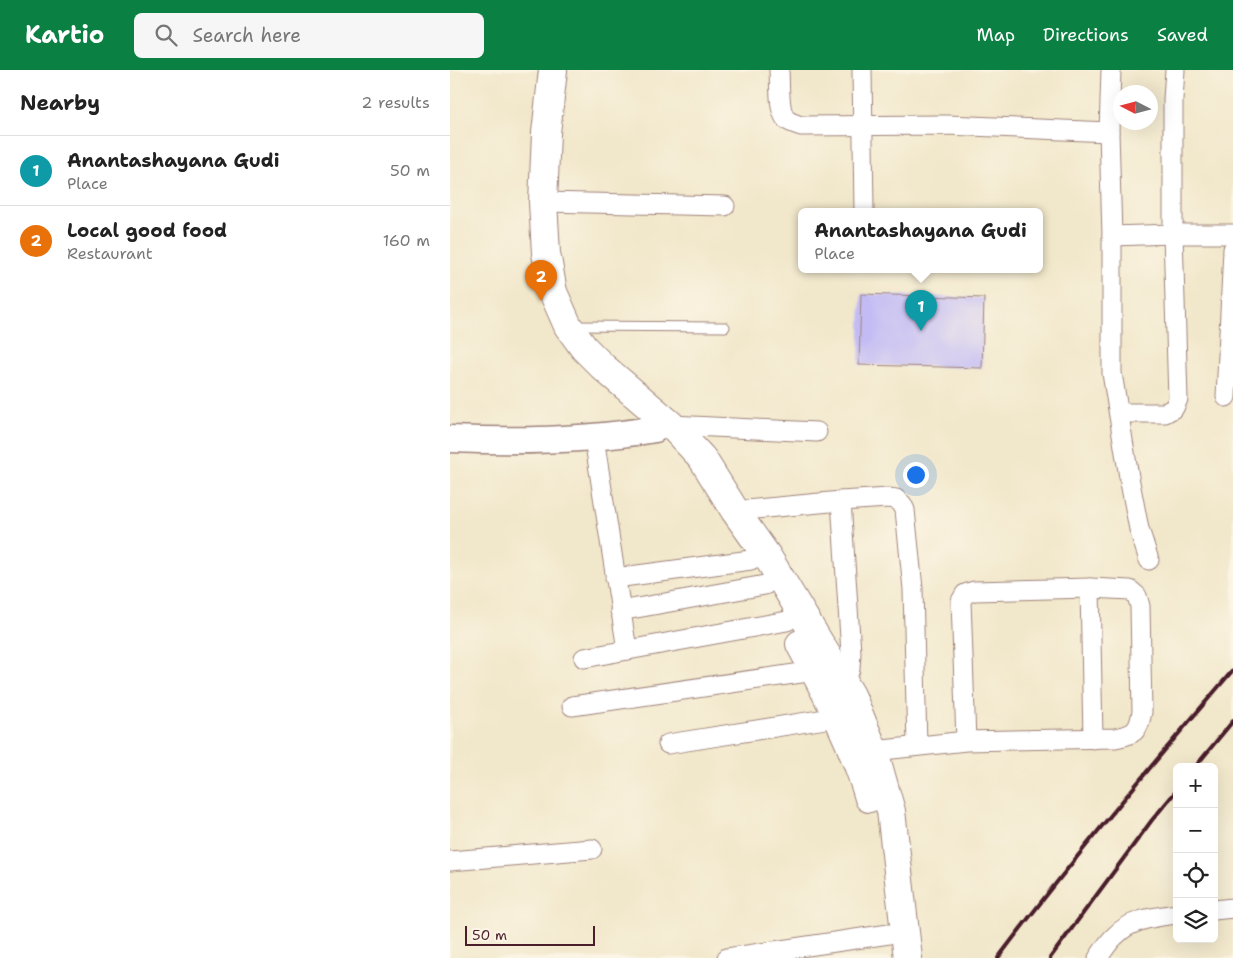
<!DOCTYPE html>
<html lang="en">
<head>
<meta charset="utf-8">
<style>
	body { margin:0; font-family:"Shantell Sans",sans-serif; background:#f6f6f6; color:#222 }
	.controls { position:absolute; right:15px; bottom:15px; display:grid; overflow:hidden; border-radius:8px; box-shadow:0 5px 20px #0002 }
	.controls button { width:45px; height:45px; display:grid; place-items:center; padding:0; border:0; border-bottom:1px solid #e0e0e0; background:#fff; color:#222; font:25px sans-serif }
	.compass { position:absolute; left:663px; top:15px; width:45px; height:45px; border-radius:50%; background:#fff; box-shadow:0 5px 20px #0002; rotate:276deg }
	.scale { position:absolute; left:15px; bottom:12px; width:130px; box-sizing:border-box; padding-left:5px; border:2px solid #4a1f2b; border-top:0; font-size:14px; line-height:18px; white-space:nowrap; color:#4a1f2b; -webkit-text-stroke:4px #fcf5e5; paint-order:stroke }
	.you { position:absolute; left:465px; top:404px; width:18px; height:18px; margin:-12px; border:4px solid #fff; border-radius:50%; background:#1a73e8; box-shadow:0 0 0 8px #1a73e833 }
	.badge { display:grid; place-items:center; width:32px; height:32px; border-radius:50%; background:#0b8043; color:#fff; font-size:16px; font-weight:700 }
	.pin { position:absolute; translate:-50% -41px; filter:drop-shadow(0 1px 2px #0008) }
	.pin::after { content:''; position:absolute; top:26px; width:18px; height:15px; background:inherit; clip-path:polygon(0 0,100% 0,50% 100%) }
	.popup { position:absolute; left:348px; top:138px; width:245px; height:65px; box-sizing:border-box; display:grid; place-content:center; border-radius:8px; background:#fff; filter:drop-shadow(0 1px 4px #0005); font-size:16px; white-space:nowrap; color:#767676 }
	.popup b { font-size:19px; color:#222 }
	.popup::after { content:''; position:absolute; left:50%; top:100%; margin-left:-10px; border:10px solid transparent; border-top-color:#fff }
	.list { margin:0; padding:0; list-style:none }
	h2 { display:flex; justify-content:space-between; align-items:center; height:65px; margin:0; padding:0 20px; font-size:21px }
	h2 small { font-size:16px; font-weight:400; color:#767676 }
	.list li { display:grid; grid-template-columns:32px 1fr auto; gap:15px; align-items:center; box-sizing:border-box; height:70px; padding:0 20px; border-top:1px solid #e0e0e0 }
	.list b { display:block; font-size:19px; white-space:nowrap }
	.list p { margin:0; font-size:16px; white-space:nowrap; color:#767676 }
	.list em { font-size:16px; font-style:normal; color:#767676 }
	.icon { flex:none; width:28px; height:28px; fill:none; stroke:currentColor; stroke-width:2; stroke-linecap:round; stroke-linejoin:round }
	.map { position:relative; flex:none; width:783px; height:888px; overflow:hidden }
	header { display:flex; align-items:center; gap:30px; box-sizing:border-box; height:70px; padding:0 25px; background:#0b8043; color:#fff }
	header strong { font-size:24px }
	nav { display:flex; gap:28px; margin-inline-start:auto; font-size:18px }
	.search { width:350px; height:45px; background:#f6f6f6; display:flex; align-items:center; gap:12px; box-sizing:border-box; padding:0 18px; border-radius:8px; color:#767676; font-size:19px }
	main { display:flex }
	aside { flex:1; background:#fff }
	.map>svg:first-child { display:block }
</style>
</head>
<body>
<header>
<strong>Kartio</strong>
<div class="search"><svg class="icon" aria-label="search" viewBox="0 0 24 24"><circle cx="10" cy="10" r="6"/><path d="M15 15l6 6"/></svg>Search here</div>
<nav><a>Map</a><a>Directions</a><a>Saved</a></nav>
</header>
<main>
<aside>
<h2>Nearby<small>2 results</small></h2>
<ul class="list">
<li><span class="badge" style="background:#0f9aa8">1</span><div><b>Anantashayana Gudi</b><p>Place</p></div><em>50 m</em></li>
<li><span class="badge" style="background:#e8710a">2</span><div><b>Local good food</b><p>Restaurant</p></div><em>160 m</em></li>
</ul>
</aside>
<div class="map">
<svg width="783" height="888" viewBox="0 0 783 888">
	<rect width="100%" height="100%" fill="#fcf5e5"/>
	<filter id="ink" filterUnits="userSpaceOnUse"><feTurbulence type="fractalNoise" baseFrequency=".02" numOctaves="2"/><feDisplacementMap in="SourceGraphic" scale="10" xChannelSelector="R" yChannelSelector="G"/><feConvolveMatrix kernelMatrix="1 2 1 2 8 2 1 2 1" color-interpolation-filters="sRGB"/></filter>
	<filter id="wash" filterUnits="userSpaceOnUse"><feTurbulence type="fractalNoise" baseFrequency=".0096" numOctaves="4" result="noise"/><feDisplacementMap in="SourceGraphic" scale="20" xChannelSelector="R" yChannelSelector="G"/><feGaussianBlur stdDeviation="1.12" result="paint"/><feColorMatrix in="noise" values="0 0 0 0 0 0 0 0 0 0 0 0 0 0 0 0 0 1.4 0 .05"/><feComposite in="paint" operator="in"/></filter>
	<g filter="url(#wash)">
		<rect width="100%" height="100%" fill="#f1e7ca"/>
		<g id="blocks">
			<polygon fill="#c3bcf4" points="411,224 534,228 532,298 409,295"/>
		</g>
	</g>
	<g filter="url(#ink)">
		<use href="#blocks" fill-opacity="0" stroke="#9e837a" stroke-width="1"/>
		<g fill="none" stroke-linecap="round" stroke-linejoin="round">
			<defs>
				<polyline id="lane" points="123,256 275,257"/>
				<g id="street">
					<path d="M329,0C330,12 328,40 336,49C340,53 346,54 351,56L497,55L659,62"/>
					<polyline points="412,0 414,142"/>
					<polyline points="661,0 659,62 662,166 662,303 679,407 689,459 699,490"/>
					<polyline points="93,132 275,136"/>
					<polyline points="662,166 723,164 783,164"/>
					<polyline points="776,327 783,179"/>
					<polyline points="669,343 715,343 724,338 728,329 723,164 723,29 725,0"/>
					<polyline points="221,355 367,362"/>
					<polyline points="144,368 177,580"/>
					<polyline points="391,431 401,583 400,599 395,615"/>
					<polyline points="285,441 391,431 438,428 446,429 452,434 455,440 463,519 467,675"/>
					<polyline points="165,508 301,490"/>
					<polyline points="640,518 643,669"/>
					<polyline points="170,541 315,515"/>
					<polyline points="134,588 337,551"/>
					<polyline points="122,636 365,601"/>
					<polyline points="218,674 388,647"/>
					<path d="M424,681L516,671L665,668C685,664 688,662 692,642L690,536L687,526L680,520L640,518L524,521L515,524L511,531L516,671"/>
					<polyline points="0,791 142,779"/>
					<polyline points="764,840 783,838"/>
					<polyline points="277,888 439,864"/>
					<path d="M648,888C653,881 658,872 665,866C681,849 705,847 727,844"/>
				</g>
				<path id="secondary" d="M0,369C68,372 137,371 205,359"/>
				<g id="primary">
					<polyline points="103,0 96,63 93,132 96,183 103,222 118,256 134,278 153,297 221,355 252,388 285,441 317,486 401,625 424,681 441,741 458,888"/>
					<path d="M350,574C377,624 403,673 419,728"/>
				</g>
			</defs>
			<use href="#lane" stroke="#9e837a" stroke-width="11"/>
			<use href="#street" stroke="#9e837a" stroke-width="21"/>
			<use href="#secondary" stroke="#9e837a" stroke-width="29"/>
			<use href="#primary" stroke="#9e837a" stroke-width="30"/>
			<use href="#lane" stroke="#fff" stroke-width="9"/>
			<use href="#street" stroke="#fff" stroke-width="19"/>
			<use href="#secondary" stroke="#fff" stroke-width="26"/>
			<use href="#primary" stroke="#fff" stroke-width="28"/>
			<g stroke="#4a1f2b" stroke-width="4">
				<polyline points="745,697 783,651"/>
				<path d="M548,888C623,789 702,694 783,600"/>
				<polyline points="600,888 702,750 727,720"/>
			</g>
		</g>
	</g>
</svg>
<div class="controls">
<button>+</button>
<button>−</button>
<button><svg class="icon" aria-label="locate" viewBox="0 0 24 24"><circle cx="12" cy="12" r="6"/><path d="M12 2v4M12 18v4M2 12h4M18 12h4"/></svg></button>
<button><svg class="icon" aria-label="layers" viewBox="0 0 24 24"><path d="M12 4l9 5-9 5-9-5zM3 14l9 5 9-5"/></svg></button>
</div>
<svg class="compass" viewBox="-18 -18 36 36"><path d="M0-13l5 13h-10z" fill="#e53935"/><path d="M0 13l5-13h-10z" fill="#767676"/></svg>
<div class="scale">50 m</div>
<div class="you"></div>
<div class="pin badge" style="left:471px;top:261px;background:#0f9aa8">1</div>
<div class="popup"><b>Anantashayana Gudi</b>Place</div>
<div class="pin badge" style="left:91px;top:231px;background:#e8710a">2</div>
</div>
</main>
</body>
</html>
